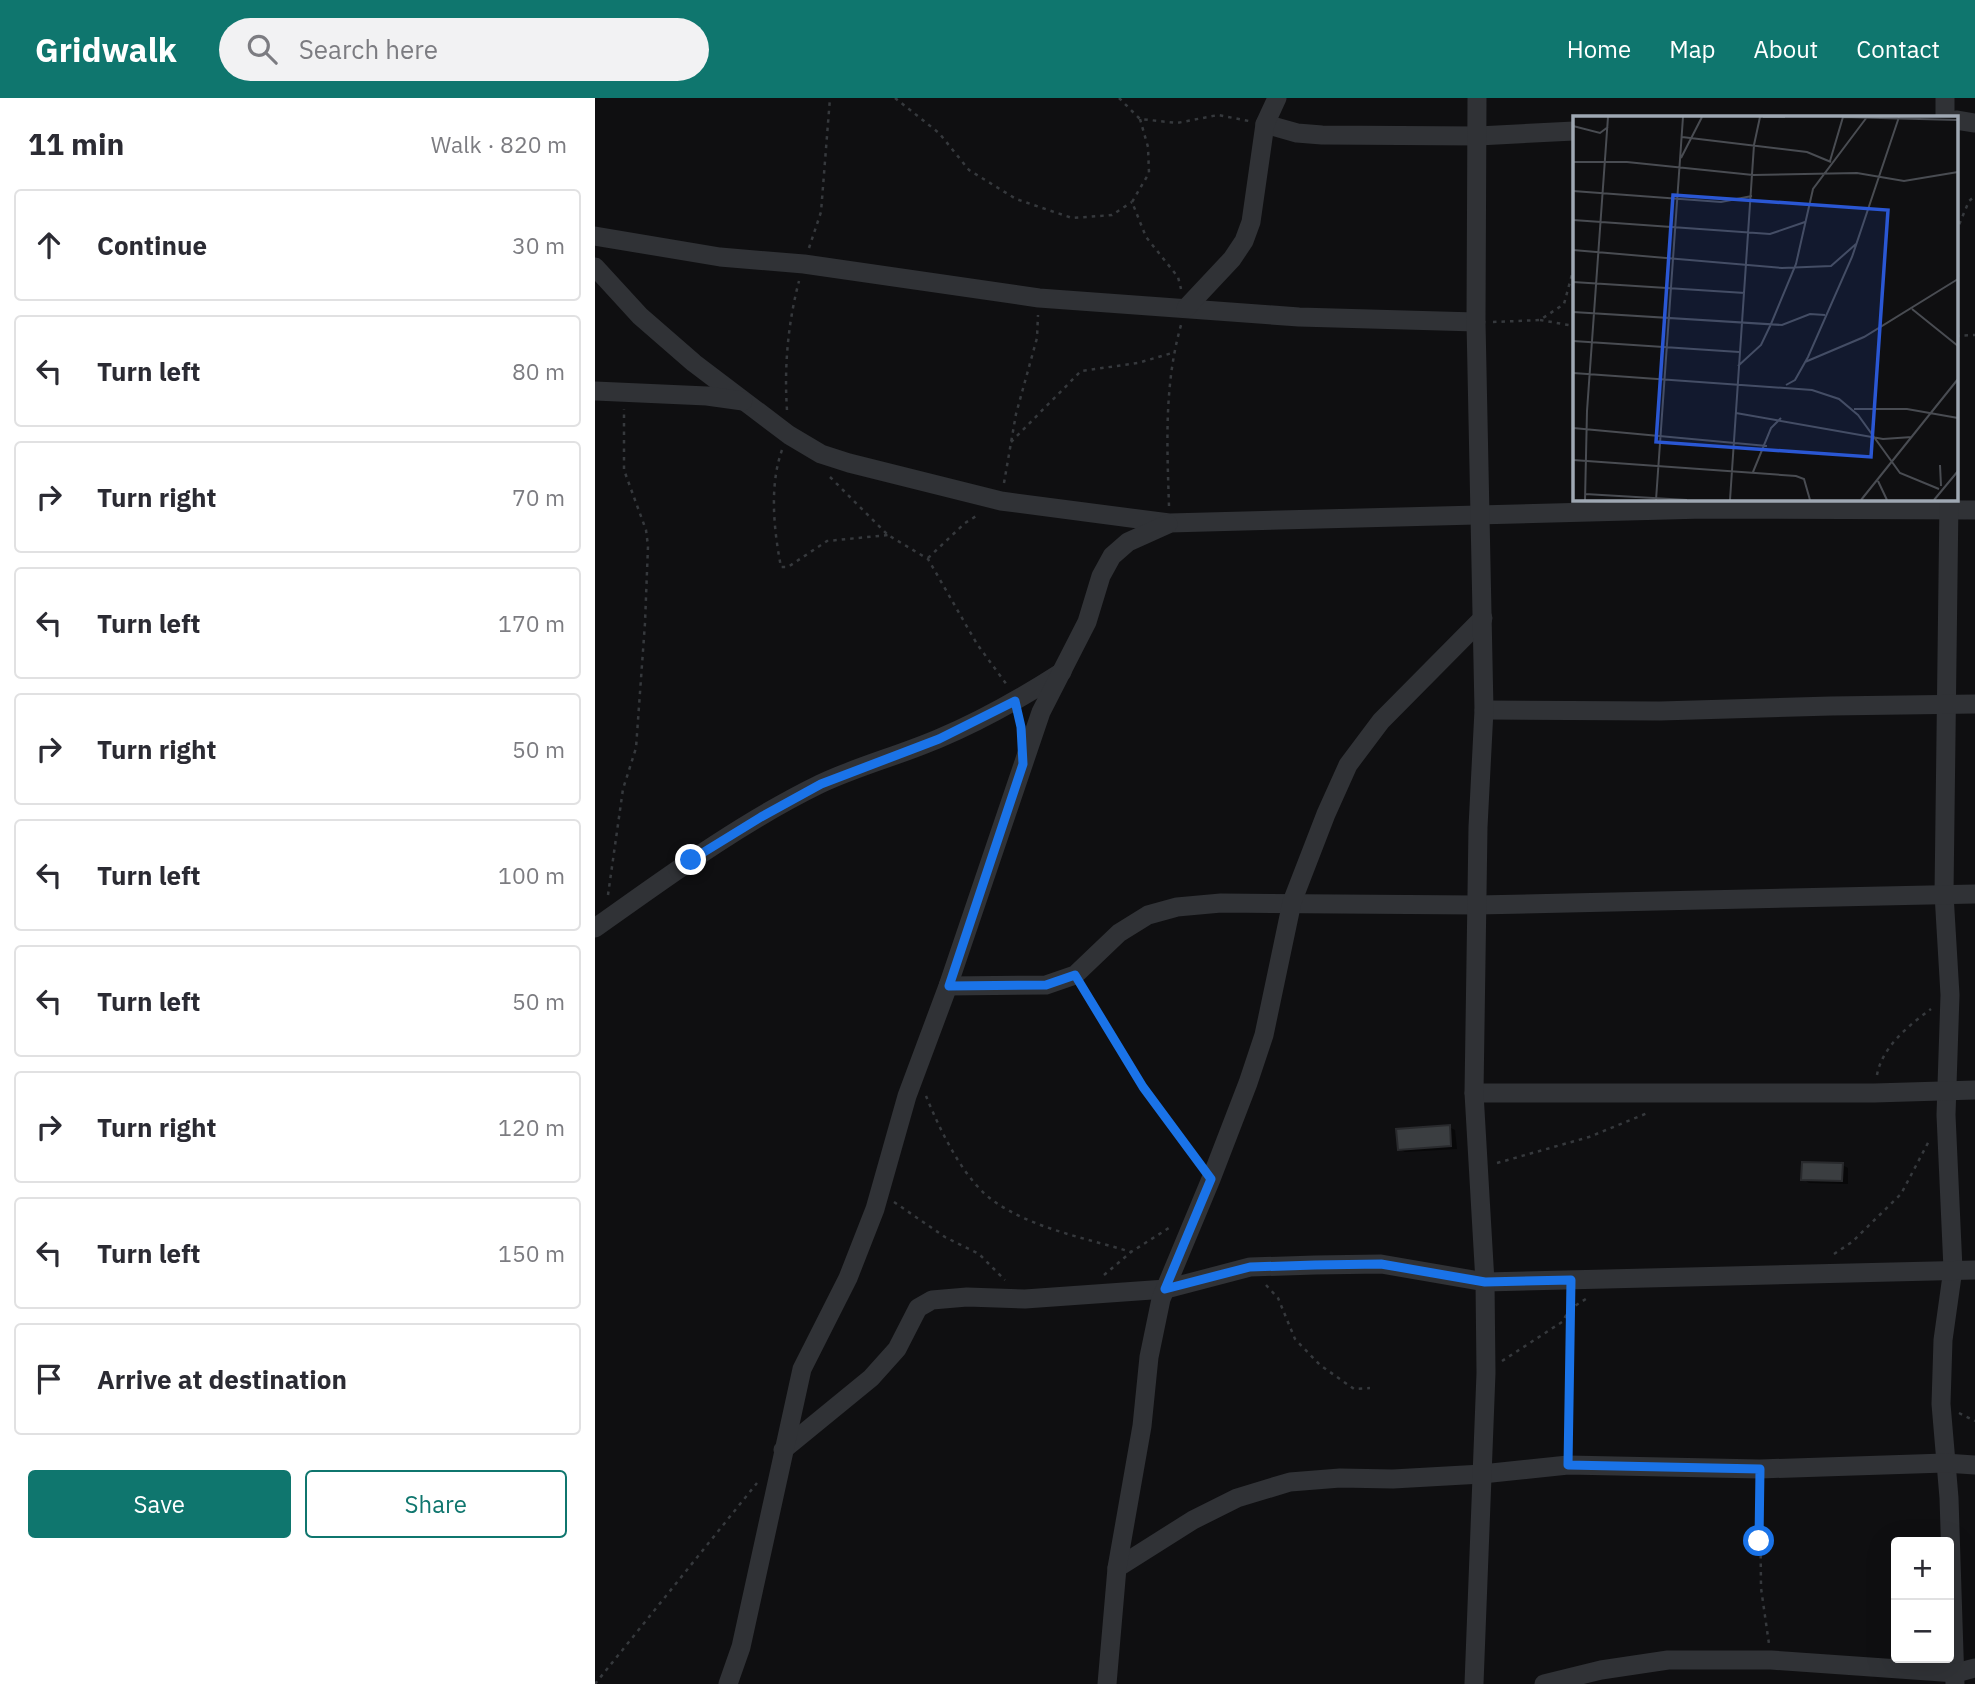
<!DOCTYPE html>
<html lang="en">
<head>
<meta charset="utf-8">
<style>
	body { margin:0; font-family:"IBM Plex Sans",sans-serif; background:#f2f2f3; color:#2b2b33 }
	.controls { position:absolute; right:21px; bottom:21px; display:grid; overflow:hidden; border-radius:7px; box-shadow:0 7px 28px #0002 }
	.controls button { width:63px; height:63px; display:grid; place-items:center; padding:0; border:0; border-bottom:2px solid #e1e1e2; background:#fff; color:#2b2b33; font:35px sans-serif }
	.stop { position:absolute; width:21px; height:21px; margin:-16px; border:5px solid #1a73e8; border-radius:50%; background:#fff }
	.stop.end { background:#1a73e8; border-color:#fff; box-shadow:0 2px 7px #0008 }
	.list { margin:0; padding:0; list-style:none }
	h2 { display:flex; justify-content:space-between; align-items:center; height:91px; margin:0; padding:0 28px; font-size:30px }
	h2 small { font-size:23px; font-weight:400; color:#7c7c81 }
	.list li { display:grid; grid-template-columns:46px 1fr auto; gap:21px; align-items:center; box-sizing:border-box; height:112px; margin:0 14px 14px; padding:0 14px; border:2px solid #e1e1e2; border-radius:7px }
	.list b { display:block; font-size:26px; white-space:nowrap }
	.list em { font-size:23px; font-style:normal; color:#7c7c81 }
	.actions { display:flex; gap:14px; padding:21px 28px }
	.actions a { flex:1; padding:16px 0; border:2px solid #0f766e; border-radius:7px; text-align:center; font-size:24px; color:#0f766e }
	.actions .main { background:#0f766e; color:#fff }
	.icon { flex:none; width:38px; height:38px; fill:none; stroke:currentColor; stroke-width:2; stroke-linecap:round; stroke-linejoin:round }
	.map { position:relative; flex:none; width:1380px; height:1586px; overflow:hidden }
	header { display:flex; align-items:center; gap:42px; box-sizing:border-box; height:98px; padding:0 35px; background:#0f766e; color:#fff }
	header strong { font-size:33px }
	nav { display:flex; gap:38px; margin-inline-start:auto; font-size:24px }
	.search { width:490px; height:63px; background:#f2f2f3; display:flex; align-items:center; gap:18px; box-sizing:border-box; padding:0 24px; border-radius:38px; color:#7c7c81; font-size:26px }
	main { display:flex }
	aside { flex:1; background:#fff }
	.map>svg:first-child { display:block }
</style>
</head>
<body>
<header>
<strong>Gridwalk</strong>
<div class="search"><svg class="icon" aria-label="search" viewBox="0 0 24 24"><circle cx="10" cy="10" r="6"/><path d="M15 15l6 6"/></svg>Search here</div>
<nav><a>Home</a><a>Map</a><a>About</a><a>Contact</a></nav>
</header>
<main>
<aside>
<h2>11 min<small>Walk · 820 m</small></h2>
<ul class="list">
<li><svg class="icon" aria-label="ahead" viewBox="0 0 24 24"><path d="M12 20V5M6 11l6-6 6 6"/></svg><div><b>Continue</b></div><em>30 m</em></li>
<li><svg class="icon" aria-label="left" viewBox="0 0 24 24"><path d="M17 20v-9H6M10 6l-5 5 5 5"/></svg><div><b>Turn left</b></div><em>80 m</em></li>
<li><svg class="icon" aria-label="right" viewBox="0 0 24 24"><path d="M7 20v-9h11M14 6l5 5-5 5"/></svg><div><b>Turn right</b></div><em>70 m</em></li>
<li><svg class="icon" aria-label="left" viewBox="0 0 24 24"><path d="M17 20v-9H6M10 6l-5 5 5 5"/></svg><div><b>Turn left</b></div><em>170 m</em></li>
<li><svg class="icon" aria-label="right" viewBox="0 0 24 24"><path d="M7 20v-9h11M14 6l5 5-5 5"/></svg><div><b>Turn right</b></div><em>50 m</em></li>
<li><svg class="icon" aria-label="left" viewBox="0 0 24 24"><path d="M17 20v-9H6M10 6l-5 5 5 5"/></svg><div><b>Turn left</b></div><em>100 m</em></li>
<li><svg class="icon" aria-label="left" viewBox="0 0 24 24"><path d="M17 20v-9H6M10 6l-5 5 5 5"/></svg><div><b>Turn left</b></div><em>50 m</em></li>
<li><svg class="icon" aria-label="right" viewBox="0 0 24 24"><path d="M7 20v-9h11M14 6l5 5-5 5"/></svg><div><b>Turn right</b></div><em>120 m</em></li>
<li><svg class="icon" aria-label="left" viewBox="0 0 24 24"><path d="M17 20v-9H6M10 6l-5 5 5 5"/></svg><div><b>Turn left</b></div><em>150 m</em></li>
<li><svg class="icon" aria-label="arrive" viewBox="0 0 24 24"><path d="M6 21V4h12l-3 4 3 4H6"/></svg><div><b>Arrive at destination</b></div></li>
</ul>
<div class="actions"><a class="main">Save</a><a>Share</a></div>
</aside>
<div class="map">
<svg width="1380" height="1586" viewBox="0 0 1380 1586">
	<rect width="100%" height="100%" fill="#0f0f11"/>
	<g fill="#0007">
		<polygon points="854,1029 860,1032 862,1051 810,1054 804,1051"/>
		<polygon points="1247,1067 1253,1070 1253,1086 1214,1085 1208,1081"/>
	</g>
	<g fill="#3b3e41" stroke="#292a2d" stroke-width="2">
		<polygon points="855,1027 856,1048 803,1052 801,1031"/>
		<polygon points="1207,1064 1248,1065 1247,1083 1206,1082"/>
	</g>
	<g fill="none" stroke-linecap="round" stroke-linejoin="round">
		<g stroke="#36393d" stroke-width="2.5" stroke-dasharray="3.5 5" stroke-linecap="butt">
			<polyline points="300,0 344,35 374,72 421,101 477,120 517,117 537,104"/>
			<polyline points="524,0 545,21 582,25 623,17 654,23"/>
			<polyline points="545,21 553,49 554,75 537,104 551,139 583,179 586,191"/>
			<polyline points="1361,134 1374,103 1380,98"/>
			<polyline points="214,150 226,114 235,0"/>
			<polyline points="945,222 979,228"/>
			<polyline points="898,224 945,222 969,206 979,169"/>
			<polyline points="1361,238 1380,237"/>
			<path d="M192,312C189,269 193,225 204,183"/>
			<polyline points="416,344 486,273 543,265 577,255"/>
			<path d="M187,352C174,388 179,433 186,469H193L232,443L293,437"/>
			<polyline points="235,379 293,437 333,461 382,546 412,587"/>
			<polyline points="409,385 421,316 442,240 443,217"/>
			<path d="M574,408C572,347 569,287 586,227"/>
			<polyline points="333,460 370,425 383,417"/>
			<polyline points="13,797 28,691 41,650 50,525 53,448 51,432 29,372 29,311"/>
			<polyline points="489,892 548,989 603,1064"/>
			<path d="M1282,977C1287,949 1314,927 1336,911"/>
			<path d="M331,998C345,1032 369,1083 400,1104C439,1131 491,1140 536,1154"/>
			<polyline points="902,1065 994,1039 1055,1014"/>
			<polyline points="299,1104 350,1139 384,1156 410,1182"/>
			<polyline points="1239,1156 1257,1144 1306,1096 1334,1043"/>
			<polyline points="509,1177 536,1154 577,1128"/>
			<polyline points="671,1187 683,1200 700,1241 725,1267 759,1291 775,1290"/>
			<polyline points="907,1263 967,1224 975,1211 994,1199"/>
			<polyline points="1364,1315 1380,1323"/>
			<polyline points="973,1350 976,1199"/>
			<polyline points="1165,1389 1166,1490 1174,1546"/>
			<polyline points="0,1586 162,1385"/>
		</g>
		<g stroke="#303236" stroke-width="19">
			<polyline points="1350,0 1350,19"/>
			<polyline points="1361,22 1380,25"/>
			<polyline points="670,26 702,35 727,37 883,38 979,33"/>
			<polyline points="0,138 125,159 209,166 444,200 704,219 881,224"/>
			<polyline points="0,169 45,218 99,265 194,337 226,356 254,365 406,403 574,425 1109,411 1380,412"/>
			<polyline points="591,210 637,161 649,143 656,124 670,26 682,0"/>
			<polyline points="0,293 112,298 148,303"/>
			<polyline points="1354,402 1349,796 1355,897 1351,1017 1358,1171 1348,1242 1346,1306 1354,1400 1360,1586"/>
			<polyline points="889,612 1065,613 1236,608 1380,606"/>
			<path d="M0,830C72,779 145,725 225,686C263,668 306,657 345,640C388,622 428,599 467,574"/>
			<polyline points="353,888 451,887 480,877 524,835 553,817 582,809 626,805 882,807 1380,796"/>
			<polyline points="879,995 1279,995 1380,992"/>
			<polyline points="188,1352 276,1280 302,1251 323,1210 337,1202 372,1199 430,1201 571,1191 655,1169 720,1167 786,1166 890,1184 1380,1172"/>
			<polyline points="522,1470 598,1422 642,1400 695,1384 745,1380 798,1381 887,1376 973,1367 1165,1371 1350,1365 1380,1367"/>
			<polyline points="133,1586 146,1549 207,1271 253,1180 280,1111 312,998 353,888 446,614 492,524 506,478 517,458 533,444 573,426"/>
			<polyline points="512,1586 522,1470 547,1328 554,1259 566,1201 616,1081 653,985 669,937 697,804 731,716 753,667 786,623 888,520"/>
			<polyline points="879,1586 891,1275 890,1184 879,995 883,729 889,612 881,224 882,0"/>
			<polyline points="949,1586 1006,1572 1073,1562 1176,1562 1361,1575 1380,1570"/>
		</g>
	</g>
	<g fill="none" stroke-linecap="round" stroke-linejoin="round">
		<polyline stroke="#1a73e8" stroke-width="9" points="96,762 166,719 226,686 344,641 420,603 426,629 428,666 354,888 451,887 480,877 548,989 616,1081 570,1191 655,1169 720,1167 786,1166 890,1184 976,1182 973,1367 1165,1371 1164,1443"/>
	</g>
	<g transform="translate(978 18)">
		<rect width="385" height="385" fill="#0f0f11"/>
		<path fill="none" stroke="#494c52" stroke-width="2" d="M190,1H212M269,1L385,4M0,10L27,17L35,11M109,21L234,36L258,46M108,42L129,1M257,45L270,1M0,46H54L180,59L284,57L331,65L385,56M0,75L148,86L179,80M0,104L197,118L232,106M0,134L209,152L258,150L283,128M0,166L172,177M339,193L385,230M0,196L209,209L237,198L252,199M0,225L166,236M232,246L291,221L385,163M165,250L188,229L198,208L223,148L240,73L294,1M0,257L239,274L266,283L285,299L327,357L366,373M213,269L222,264L235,241L279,141L326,1M281,293H334L385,302M163,297L310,323L339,321M0,312L194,330M0,344L223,360L231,363L237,384M367,349L368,370M180,356L198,312L208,302M305,365L314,384M12,378L114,384M12,384L14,295L35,1M83,384L110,1M157,384L181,29L187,1M288,384L385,263M361,384L385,355"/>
		<path fill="#2a57d4" fill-opacity="0.15" stroke="#2a57d4" stroke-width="3.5" d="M100,79L315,94L298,341L83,326Z"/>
		<rect width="385" height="385" fill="none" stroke="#9fa8b3" stroke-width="3.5"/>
	</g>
</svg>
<div class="controls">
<button>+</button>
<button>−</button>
</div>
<div class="stop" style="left:1164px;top:1443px"></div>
<div class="stop end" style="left:96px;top:762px"></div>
</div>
</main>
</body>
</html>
